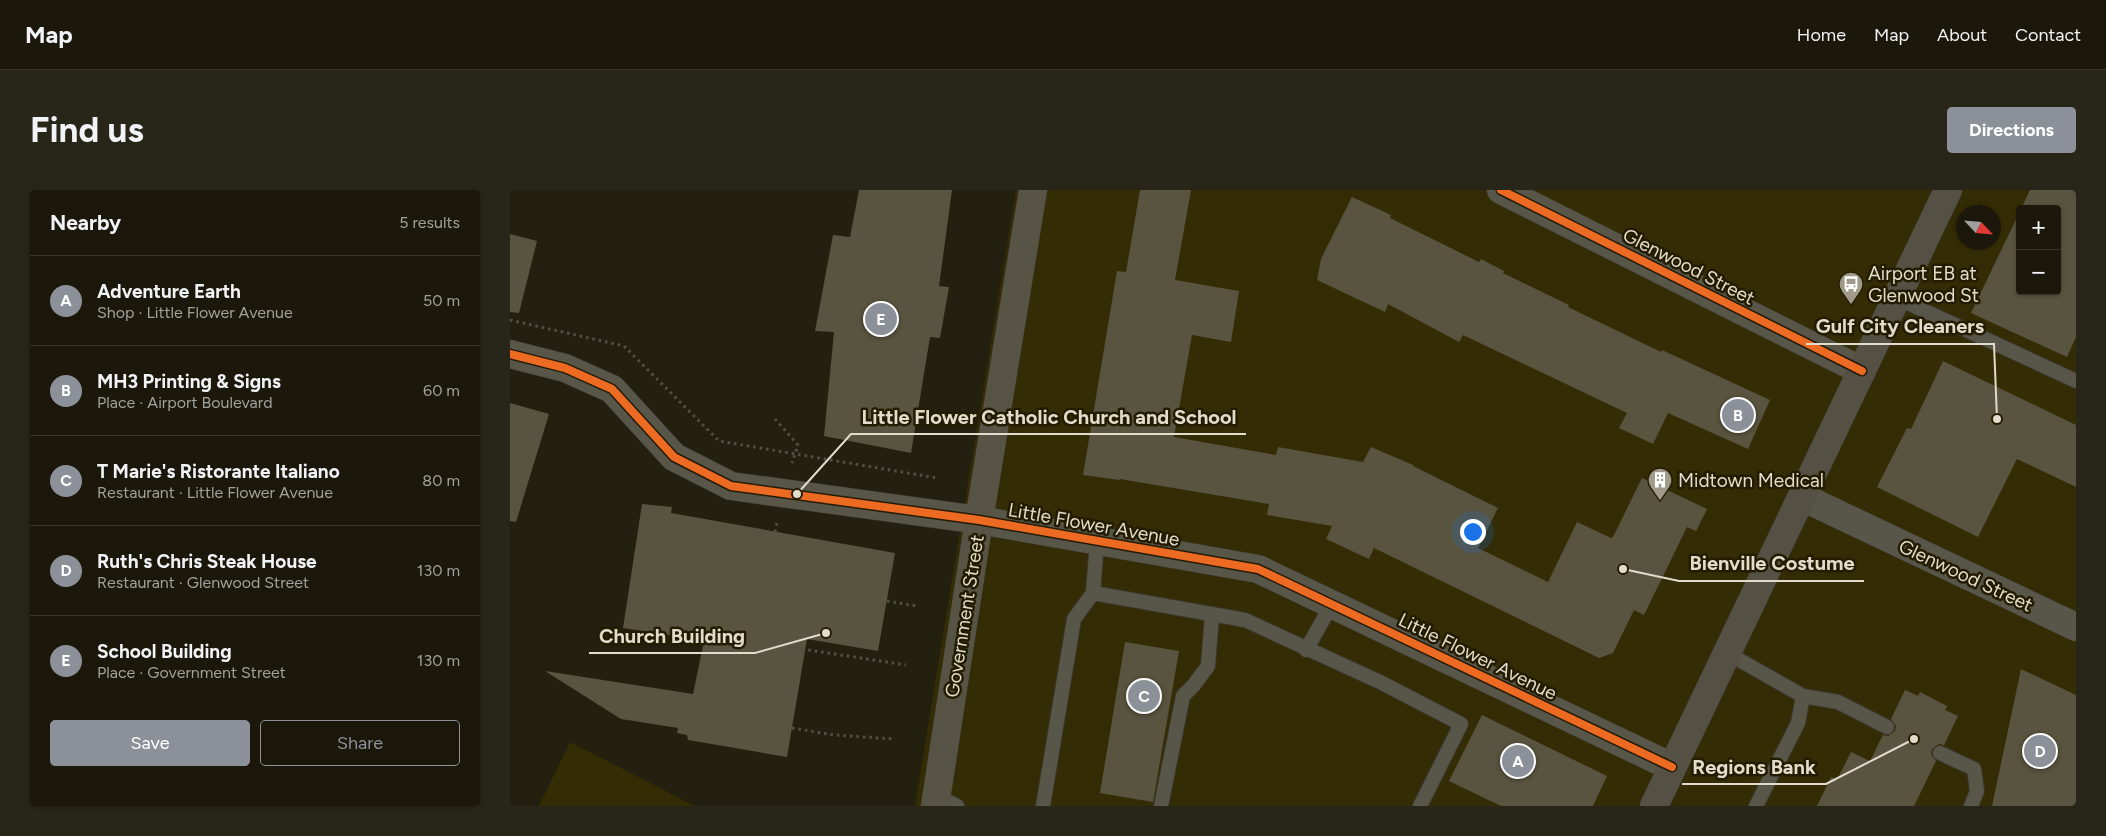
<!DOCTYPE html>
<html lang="en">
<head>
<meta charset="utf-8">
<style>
	body { margin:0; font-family:Figtree,sans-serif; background:#282519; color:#f1f3f6 }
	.controls { position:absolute; right:15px; top:15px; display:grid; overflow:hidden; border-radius:5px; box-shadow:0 1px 4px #0004 }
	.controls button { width:45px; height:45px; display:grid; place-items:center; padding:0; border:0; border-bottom:1px solid #39372c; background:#1b180b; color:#f1f3f6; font:25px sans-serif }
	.compass { position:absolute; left:1446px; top:15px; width:45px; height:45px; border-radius:50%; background:#1b180b; box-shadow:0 1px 4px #0004; rotate:116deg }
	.you { position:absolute; left:962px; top:341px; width:18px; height:18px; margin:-12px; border:4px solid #fff; border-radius:50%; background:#1a73e8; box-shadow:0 0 0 8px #1a73e833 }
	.badge { display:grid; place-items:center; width:32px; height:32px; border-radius:50%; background:#8c9099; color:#fff; font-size:16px; font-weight:700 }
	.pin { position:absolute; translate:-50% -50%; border:2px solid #fff; box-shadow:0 1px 5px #0006 }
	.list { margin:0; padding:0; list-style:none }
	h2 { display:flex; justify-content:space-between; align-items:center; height:65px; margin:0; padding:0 20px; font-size:21px }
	h2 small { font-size:16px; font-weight:400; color:#a0a09d }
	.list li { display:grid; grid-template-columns:32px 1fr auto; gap:15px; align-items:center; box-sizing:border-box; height:90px; padding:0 20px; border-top:1px solid #39372c }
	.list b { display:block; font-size:19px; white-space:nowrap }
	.list p { margin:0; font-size:16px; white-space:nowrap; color:#a0a09d }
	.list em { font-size:16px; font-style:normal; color:#a0a09d }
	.actions { display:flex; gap:10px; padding:15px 20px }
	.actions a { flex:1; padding:11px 0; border:1px solid #8c9099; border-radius:5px; text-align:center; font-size:18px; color:#8c9099 }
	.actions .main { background:#8c9099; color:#fff }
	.map { position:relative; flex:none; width:1566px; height:616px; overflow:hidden; border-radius:5px }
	header { display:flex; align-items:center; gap:30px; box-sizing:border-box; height:70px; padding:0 25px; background:#1b180b; border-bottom:1px solid #39372c }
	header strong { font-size:24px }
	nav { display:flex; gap:28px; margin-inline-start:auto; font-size:18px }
	.intro { display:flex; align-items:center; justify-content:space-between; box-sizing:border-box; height:120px; padding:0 30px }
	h1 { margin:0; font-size:35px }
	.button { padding:12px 22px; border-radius:5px; background:#8c9099; color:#fff; font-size:18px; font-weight:700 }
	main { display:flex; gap:30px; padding:0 30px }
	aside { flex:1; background:#1b180b; border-radius:5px; box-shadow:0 1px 4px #0004 }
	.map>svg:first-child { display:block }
</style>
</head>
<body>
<header>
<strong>Map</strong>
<nav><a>Home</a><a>Map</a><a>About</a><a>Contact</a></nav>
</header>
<div class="intro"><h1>Find us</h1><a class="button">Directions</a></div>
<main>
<aside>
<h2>Nearby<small>5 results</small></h2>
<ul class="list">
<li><span class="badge">A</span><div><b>Adventure Earth</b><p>Shop · Little Flower Avenue</p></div><em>50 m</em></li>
<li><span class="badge">B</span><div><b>MH3 Printing &amp; Signs</b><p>Place · Airport Boulevard</p></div><em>60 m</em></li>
<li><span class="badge">C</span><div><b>T Marie's Ristorante Italiano</b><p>Restaurant · Little Flower Avenue</p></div><em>80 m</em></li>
<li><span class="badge">D</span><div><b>Ruth's Chris Steak House</b><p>Restaurant · Glenwood Street</p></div><em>130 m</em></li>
<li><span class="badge">E</span><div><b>School Building</b><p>Place · Government Street</p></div><em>130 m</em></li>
</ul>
<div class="actions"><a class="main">Save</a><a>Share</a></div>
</aside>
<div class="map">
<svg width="1566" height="616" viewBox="0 0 1566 616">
	<rect width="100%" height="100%" fill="#24200f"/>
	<g fill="#342c05" fill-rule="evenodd">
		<path d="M506,0H1566V616H405ZM1510,19H1547V101H1510ZM1454,22H1484V52H1454Z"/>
		<polygon points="60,552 185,616 29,616"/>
	</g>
	<g fill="#59543f">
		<polygon points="349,0 442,0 429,96 439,97 430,148 420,147 401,263 314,246 324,142 305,141 323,45 340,47"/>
		<polygon points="630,0 681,0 665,90 729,101 721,152 682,145 664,247 766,265 768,257 853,272 861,257 903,275 903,276 988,318 968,358 1038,392 1067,332 1101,348 1103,347 1132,288 1197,319 1186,341 1177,337 1134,425 1124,420 1103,463 1089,468 864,358 859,369 846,363 816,349 822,336 757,325 759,314 610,289 610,290 573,285 607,81 616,82"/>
		<polygon points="1520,0 1566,0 1566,147 1557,167 1461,123 1510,21 1510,101 1547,101 1547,19 1511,19"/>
		<polygon points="842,7 881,25 880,28 969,72 971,69 994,81 993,83 1059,115 1058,117 1151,162 1152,160 1260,210 1238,259 1158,223 1143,254 1109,238 1117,223 953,145 949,152 878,114 875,122 807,90 811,69"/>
		<polygon points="0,44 27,51 9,123 0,122"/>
		<polygon points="1433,171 1566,235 1566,297 1507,269 1468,347 1367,297 1397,238 1401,239"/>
		<polygon points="0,213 39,224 6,332 0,331"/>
		<polygon points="132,314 162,317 161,323 385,363 368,461 297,449 277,567 178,550 177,545 167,543 168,538 111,529 35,481 183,504 194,451 113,438"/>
		<polygon points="615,452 669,461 643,612 590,603"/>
		<polygon points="1511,479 1566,505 1566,616 1482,616"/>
		<polygon points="1395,500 1408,506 1410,502 1437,516 1435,520 1448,526 1434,555 1429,554 1422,559 1421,564 1426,571 1404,616 1307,616 1321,587 1327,590 1341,562 1360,571 1373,545 1378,546 1385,541 1386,536 1381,529"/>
		<polygon points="972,525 1097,586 1083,616 991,616 939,591"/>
	</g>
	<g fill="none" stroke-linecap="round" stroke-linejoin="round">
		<defs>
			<g id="service">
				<polyline points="1387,108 1566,191"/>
				<polyline points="583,403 587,351"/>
				<polyline points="796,460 822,414"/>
				<polyline points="1217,463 1293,506 1288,533 1246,616"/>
				<polyline points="1293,506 1328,512 1377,537"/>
				<polyline points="1430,563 1464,579 1467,601 1461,616"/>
				<polyline points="427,606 447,616"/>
				<polyline points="533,616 564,429 583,403 735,430 872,493 951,534 910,616"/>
				<polyline points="651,616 673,506 683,496 698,476 702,424"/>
			</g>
			<g id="minor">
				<polyline points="991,0 1352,181"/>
				<polyline points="0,164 55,178 102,199 164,267 221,296 469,330 748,379 1162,577"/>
				<polyline points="1292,307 1566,437"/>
			</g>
			<polyline id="secondary" points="1144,616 1438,0"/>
			<polyline id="primary" points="425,616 469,330 523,0"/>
		</defs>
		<use href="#service" stroke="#3c382d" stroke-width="16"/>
		<use href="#minor" stroke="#3c382d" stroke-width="29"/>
		<use href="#secondary" stroke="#3c382d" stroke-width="29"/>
		<use href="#primary" stroke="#3c382d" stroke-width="29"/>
		<g stroke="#535045" stroke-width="3" stroke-dasharray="2.5 4" stroke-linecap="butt">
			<polyline points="0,130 114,156 209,251 427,288"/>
			<polyline points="265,229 288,255 282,273"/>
			<polyline points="265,342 267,332"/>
			<polyline points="377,411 407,416"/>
			<polyline points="279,457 396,475"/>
			<polyline points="282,538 324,545 385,549"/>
		</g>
		<use href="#service" stroke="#585549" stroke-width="14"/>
		<use href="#minor" stroke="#585549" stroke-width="28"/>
		<use href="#secondary" stroke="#545144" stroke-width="28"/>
		<use href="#primary" stroke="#575445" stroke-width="28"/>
		<defs>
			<g id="cycleway">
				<polyline points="991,0 1352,181"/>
				<polyline points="0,164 55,178 102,199 164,267 221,296 469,330 748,379 1162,577"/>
			</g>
		</defs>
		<use href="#cycleway" stroke="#231c00" stroke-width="11"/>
		<use href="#cycleway" stroke="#ed6a23" stroke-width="8"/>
	</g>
	<defs>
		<symbol id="bus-pin" viewBox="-11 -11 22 30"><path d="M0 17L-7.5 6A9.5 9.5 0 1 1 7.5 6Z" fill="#9f9a89" stroke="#231c00"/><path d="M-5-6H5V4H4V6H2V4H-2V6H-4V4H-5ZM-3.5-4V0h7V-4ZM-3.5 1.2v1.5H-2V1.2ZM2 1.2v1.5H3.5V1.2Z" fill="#fff"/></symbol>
		<symbol id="building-pin" viewBox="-11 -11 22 30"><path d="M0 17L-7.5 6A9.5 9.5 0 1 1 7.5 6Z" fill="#9f9a89" stroke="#231c00"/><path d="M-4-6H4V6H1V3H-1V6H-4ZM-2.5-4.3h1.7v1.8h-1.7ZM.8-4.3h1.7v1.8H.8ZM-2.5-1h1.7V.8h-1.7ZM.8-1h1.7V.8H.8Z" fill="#fff"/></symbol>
	</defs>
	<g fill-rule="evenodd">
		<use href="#bus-pin" x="1327" y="80" width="28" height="38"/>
		<use href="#building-pin" x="1136" y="276" width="28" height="38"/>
	</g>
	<g text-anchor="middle" stroke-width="5" stroke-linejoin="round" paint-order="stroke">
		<g font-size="19" fill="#e1dccb" stroke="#231c00">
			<text transform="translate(1179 76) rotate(27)" y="7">Glenwood Street</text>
			<text transform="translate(584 334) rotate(10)" y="7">Little Flower Avenue</text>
			<text transform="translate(1456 385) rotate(25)" y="7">Glenwood Street</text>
			<text transform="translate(454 426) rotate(-81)" y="7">Government Street</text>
			<text transform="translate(968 466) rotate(26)" y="7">Little Flower Avenue</text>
		</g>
		<g font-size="19" fill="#e1dccb" stroke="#231c00" text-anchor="start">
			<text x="1358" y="90">Airport EB at<tspan x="1358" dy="22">Glenwood St</tspan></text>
			<text x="1168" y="297">Midtown Medical</text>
		</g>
	</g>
	<path fill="none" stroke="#e1dccb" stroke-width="2" d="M1487 229L1484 154H1296M287 304L341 244H736M1113 379L1169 391H1354M316 443L245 463H79M1404 549L1316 594H1172"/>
	<g fill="#e1dccb" stroke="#231c00" stroke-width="2">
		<circle cx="1487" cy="229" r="5"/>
		<circle cx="287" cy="304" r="5"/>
		<circle cx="1113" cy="379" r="5"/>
		<circle cx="316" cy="443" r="5"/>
		<circle cx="1404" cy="549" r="5"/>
	</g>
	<g font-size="20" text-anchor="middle" font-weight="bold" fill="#e1dccb" stroke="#231c00" stroke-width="5" stroke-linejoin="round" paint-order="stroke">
		<text x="1390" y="143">Gulf City Cleaners</text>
		<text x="539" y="234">Little Flower Catholic Church and School</text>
		<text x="1262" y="380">Bienville Costume</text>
		<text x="162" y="453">Church Building</text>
		<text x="1244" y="584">Regions Bank</text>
	</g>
</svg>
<div class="controls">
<button>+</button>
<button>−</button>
</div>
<svg class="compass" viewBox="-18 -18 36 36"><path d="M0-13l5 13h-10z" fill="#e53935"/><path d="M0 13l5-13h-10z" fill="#a0a09d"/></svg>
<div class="you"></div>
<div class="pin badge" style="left:1008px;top:571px">A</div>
<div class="pin badge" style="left:1228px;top:225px">B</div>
<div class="pin badge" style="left:634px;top:506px">C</div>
<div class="pin badge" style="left:1530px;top:561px">D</div>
<div class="pin badge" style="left:371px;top:129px">E</div>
</div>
</main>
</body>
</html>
